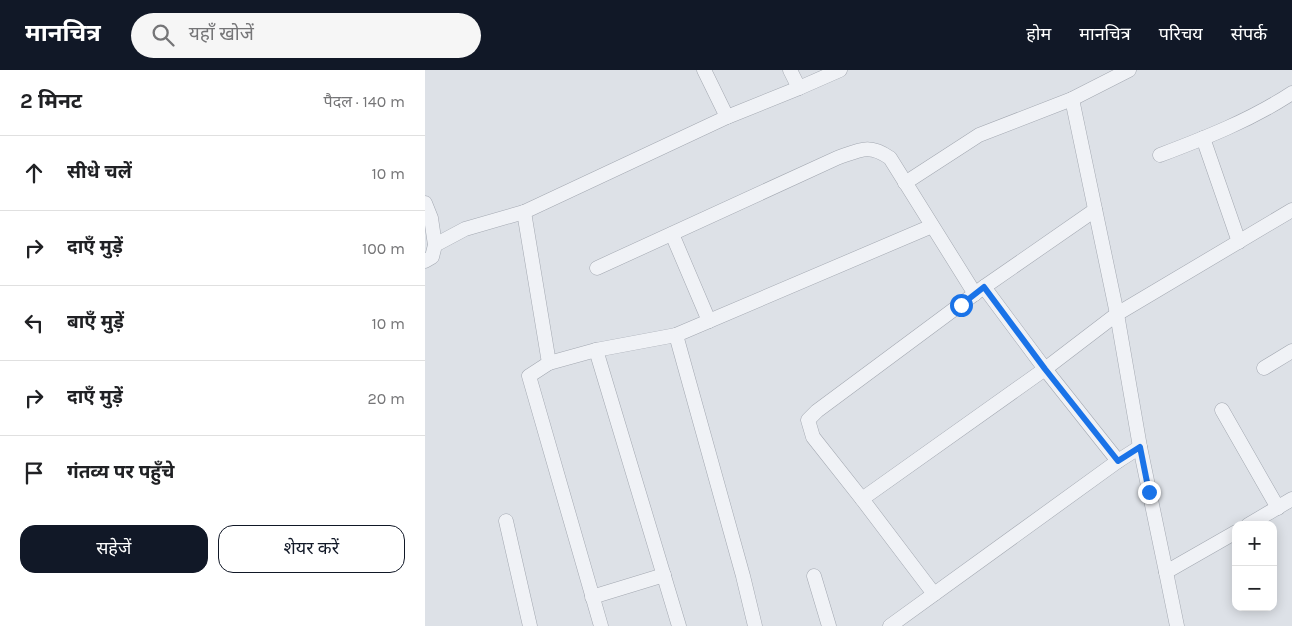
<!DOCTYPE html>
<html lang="hi">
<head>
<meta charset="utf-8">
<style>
	body { margin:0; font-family:Karla,"Noto Sans Devanagari",sans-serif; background:#f6f6f6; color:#202124 }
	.controls { position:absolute; right:15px; bottom:15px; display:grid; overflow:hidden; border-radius:10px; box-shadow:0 2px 12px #0003 }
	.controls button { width:45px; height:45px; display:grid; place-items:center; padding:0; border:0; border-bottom:1px solid #e0e0e0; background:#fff; color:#202124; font:25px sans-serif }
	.stop { position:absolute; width:15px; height:15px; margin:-11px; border:4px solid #1a73e8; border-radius:50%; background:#fff }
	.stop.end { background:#1a73e8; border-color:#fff; box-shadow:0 1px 5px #0008 }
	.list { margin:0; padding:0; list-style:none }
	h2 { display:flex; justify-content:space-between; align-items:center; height:65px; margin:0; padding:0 20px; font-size:21px }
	h2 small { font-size:16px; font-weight:400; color:#757577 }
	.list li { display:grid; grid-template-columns:32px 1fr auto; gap:15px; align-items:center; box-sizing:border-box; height:75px; padding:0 20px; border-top:1px solid #e0e0e0 }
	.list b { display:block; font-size:19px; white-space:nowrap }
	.list em { font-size:16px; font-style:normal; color:#757577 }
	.actions { display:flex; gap:10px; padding:15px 20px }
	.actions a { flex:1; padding:11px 0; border:1px solid #111827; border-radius:15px; text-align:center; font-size:18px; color:#111827 }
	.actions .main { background:#111827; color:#fff }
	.icon { flex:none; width:28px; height:28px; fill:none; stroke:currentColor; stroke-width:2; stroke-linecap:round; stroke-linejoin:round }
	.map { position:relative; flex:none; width:867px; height:556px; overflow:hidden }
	header { display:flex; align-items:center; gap:30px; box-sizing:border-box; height:70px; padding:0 25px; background:#111827; color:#fff }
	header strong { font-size:24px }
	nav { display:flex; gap:28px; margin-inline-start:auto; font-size:18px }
	.search { width:350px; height:45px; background:#f6f6f6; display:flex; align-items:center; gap:12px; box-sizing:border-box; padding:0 18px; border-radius:28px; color:#757577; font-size:19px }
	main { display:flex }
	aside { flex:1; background:#fff }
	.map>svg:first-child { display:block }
</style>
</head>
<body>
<header>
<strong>मानचित्र</strong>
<div class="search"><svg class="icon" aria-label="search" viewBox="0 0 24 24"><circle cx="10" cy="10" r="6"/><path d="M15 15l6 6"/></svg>यहाँ खोजें</div>
<nav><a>होम</a><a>मानचित्र</a><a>परिचय</a><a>संपर्क</a></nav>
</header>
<main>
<aside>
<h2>2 मिनट<small>पैदल · 140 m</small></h2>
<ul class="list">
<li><svg class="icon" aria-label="ahead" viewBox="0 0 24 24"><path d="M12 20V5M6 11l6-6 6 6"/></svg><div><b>सीधे चलें</b></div><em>10 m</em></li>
<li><svg class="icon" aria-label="right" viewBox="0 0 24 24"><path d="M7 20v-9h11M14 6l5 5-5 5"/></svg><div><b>दाएँ मुड़ें</b></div><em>100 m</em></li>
<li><svg class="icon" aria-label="left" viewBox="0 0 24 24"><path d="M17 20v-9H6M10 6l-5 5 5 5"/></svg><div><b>बाएँ मुड़ें</b></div><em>10 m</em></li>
<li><svg class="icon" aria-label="right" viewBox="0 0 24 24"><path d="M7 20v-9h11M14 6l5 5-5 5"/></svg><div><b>दाएँ मुड़ें</b></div><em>20 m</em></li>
<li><svg class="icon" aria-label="arrive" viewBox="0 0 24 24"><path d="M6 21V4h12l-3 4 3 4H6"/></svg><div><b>गंतव्य पर पहुँचे</b></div></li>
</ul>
<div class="actions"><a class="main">सहेजें</a><a>शेयर करें</a></div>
</aside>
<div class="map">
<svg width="867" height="556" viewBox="0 0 867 556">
	<rect width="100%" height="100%" fill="#dde1e7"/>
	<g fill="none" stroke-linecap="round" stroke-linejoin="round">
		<defs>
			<g id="street">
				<polyline points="279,0 302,47"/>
				<polyline points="365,0 374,18"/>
				<polyline points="647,29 692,244 715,377 741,502"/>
				<polyline points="778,68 814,172"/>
				<path d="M735,85C780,68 826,50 867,23"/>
				<polyline points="480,113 554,65 647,29 704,0"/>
				<polyline points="0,133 6,148 10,175"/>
				<polyline points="99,142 124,293 104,306 176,556"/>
				<polyline points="247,164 284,251"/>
				<polyline points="0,191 7,187 10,175 40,159 99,142 302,47 374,18 415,0"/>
				<path d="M172,198L412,88C435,80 444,73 465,88L550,224"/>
				<polyline points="559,217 620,299 693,391"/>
				<polyline points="251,265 507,156"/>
				<polyline points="171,280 254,556"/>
				<polyline points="124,293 171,280 251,265 318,506 330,556"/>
				<polyline points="839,298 867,281"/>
				<polyline points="797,340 853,438"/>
				<polyline points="437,429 620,299 692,244 867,140"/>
				<polyline points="81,451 105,556"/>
				<polyline points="823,455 867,429"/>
				<polyline points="389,506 404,556"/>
				<polyline points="509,524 437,429 388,367 383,350 392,341 559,217 670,140"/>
				<polyline points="167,527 239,505"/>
				<polyline points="465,556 693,391 715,377"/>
				<polyline points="752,556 741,502 811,462"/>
			</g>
		</defs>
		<use href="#street" stroke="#a3a8b1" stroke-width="15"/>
		<use href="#street" stroke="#f0f2f6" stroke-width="14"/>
	</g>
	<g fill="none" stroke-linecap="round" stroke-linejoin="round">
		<polyline stroke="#1a73e8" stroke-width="6" points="536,235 559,217 620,299 693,391 715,377 724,422"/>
	</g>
</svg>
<div class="controls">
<button>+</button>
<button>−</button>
</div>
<div class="stop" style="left:536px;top:235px"></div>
<div class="stop end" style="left:724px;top:422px"></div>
</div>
</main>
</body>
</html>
